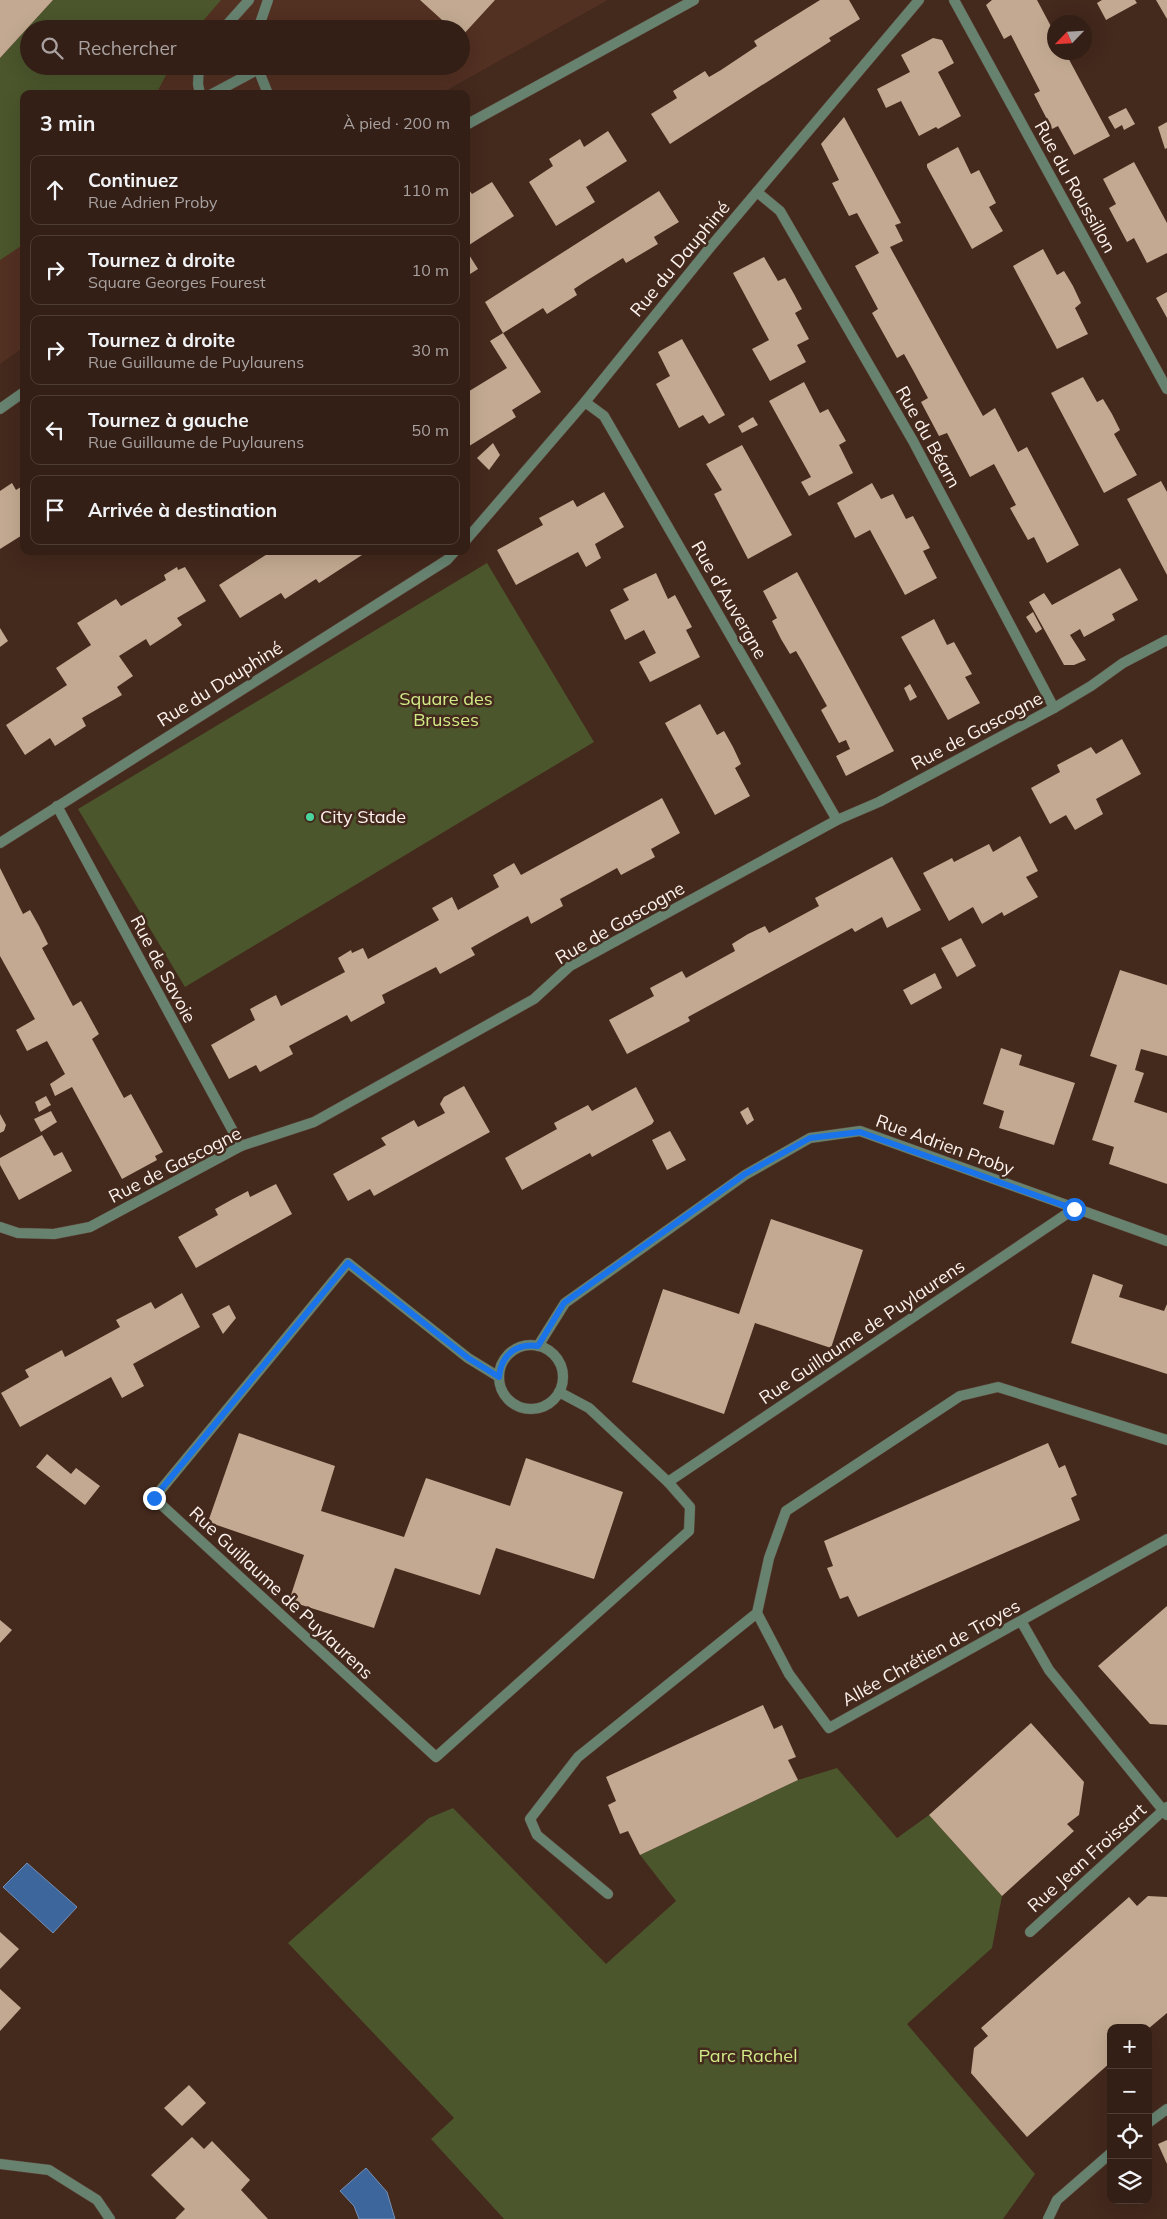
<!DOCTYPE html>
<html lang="fr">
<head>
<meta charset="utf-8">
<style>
	body { margin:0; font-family:Mulish,sans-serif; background:#3e2c23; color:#f1f3f6 }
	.controls { position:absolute; right:15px; bottom:15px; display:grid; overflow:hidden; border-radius:10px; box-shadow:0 5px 20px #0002 }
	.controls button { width:45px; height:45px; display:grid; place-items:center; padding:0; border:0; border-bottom:1px solid #4e3d35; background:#331f16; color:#f1f3f6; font:25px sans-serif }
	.compass { position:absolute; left:1047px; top:15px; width:45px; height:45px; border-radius:50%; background:#331f16; box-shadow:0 5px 20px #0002; rotate:245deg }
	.stop { position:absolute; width:15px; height:15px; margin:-11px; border:4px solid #1a73e8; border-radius:50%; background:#fff }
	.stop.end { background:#1a73e8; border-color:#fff; box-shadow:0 1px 5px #0008 }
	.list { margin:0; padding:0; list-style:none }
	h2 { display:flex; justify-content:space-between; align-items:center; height:65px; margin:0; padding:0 20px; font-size:21px }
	h2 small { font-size:16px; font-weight:400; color:#a9a2a1 }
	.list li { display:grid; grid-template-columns:32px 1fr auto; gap:15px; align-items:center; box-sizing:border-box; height:70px; margin:0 10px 10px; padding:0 10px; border:1px solid #4e3d35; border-radius:10px }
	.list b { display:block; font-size:19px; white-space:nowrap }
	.list p { margin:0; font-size:16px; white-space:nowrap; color:#a9a2a1 }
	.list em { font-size:16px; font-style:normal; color:#a9a2a1 }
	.icon { flex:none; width:28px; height:28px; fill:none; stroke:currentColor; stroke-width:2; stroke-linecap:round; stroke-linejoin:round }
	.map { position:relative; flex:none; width:1167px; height:2219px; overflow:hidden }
	.search { position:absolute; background:#331f16; box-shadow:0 5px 20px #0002; left:20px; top:20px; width:450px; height:55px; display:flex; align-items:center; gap:12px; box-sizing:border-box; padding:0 18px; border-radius:28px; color:#a9a2a1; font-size:19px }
	.panel { position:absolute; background:#331f16; box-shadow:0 5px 20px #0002; left:20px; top:90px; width:450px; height:465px; border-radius:10px }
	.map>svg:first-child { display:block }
</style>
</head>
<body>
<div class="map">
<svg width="1167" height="2219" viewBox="0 0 1167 2219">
	<rect width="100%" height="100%" fill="#44291d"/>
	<path fill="#523022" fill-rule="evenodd" d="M0,0H608L440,94H24V347L0,364ZM29,29H461V66H29Z"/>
	<g fill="#4b562c">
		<polygon points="53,0 221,0 196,29 29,29 29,66 171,66 156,94 24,94 24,244 0,260 0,58"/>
		<polygon points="487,563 594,742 185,987 78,809"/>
		<polygon points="837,1768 897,1838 929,1815 1002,1896 992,1948 907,2024 1035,2174 1003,2219 504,2219 431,2139 454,2118 288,1943 429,1818 453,1808 606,1964 676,1901 640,1855 798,1780"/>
	</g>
	<g fill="#3c669c" stroke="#7690b4">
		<polygon points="27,1863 77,1907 53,1933 3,1887"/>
		<polygon points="366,2168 387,2192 395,2219 359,2219 354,2206 340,2191"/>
	</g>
	<g fill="#c3a991">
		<polygon points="0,0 53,0 0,58"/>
		<polygon points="420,0 495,0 461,37 461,29 452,29"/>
		<polygon points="820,0 849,0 860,19 829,38 831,41 670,144 651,114 677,98 673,91 705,71 709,77 721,70 757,46 754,41"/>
		<polygon points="992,0 1037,0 1054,32 1054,52 1065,52 1110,136 1074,155 1058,126 1052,129 1034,94 1040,91 1011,35 1004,39 986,5"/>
		<polygon points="1102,0 1135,0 1137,3 1106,20 1097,3"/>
		<polygon points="1156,0 1167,0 1167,19"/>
		<polygon points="933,38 942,40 954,63 938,72 961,116 938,129 936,127 919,136 901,101 886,108 877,89 910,72 901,55"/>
		<polygon points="1126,108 1135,124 1124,130 1122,125 1115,129 1108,117"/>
		<polygon points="844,117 901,223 895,225 903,241 890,247 983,416 995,408 1018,452 1027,447 1079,545 1047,563 1034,537 1028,540 1010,508 1016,505 994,464 970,477 947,433 939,436 921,402 928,398 914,372 904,354 897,358 872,313 878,309 855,266 879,253 857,213 849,216 832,183 839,180 821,144"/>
		<polygon points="1167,122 1167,148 1165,149 1158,127"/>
		<polygon points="608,131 627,161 586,187 595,202 556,226 529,182 553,166 549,159 580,139 584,147"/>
		<polygon points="958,147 971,174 979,170 996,203 989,207 1003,231 972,249 927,167 927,164"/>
		<polygon points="1134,162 1167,223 1167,253 1147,263 1134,238 1127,242 1109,208 1116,204 1103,179"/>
		<polygon points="492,182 514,216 466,247 466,192 469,190 472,194"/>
		<polygon points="659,191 679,222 654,237 658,244 626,263 623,258 586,281 574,289 577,295 547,314 543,308 503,333 485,302"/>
		<polygon points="1043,249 1057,275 1064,271 1073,286 1081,303 1075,308 1088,334 1057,349 1013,266"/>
		<polygon points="466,250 478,269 467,276 466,274"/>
		<polygon points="764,257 778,281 785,278 794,294 802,309 795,313 809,339 797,345 806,362 770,381 752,349 769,340 733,273"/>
		<polygon points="1167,292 1167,318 1156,298"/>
		<polygon points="503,333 541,392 512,410 516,417 466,448 466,393 507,368 490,341"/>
		<polygon points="682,339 725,415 709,424 703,415 679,428 656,384 670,376 658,352"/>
		<polygon points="1083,377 1097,402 1103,399 1112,414 1120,430 1114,434 1137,475 1104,493 1051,393"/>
		<polygon points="804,382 820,413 828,409 846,441 839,445 853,473 809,496 801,482 811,477 769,401"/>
		<polygon points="753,417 758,425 742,433 738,426"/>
		<polygon points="493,443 500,455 489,470 477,458"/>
		<polygon points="742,445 792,535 748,559 714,494 722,490 706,464"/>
		<polygon points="1161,481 1167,492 1167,575 1127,499"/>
		<polygon points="12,483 16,490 24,485 24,534 0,549 0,491"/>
		<polygon points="872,483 881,499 893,494 906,519 913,516 930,548 923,551 937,578 905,595 870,530 855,538 837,503"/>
		<polygon points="604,492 624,527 595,544 601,558 586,567 578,552 516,585 497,550 543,525 539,518 573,500 577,507"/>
		<polygon points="272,551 360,551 362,555 319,583 316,579 285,599 281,593 240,618 219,585"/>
		<polygon points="177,567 178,570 185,567 206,601 177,618 182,625 167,635 150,646 146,639 119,656 133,676 117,687 122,695 82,718 86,726 55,746 50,738 25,755 6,725 67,685 56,668 91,645 77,623 116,599 121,606 166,580 164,575"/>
		<polygon points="1120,568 1138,600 1112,614 1115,620 1084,637 1080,629 1070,635 1086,660 1074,665 1064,665 1029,602 1044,593 1052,605"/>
		<polygon points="797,572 894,751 846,776 836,756 850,749 846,740 839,743 821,710 827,706 803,663 796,651 790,654 781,639 772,621 777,618 763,591"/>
		<polygon points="656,573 668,599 675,595 692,627 686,630 700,657 650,682 639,662 656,653 644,630 625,640 610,610 629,600 623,589"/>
		<polygon points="1033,612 1042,629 1036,633 1026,617"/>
		<polygon points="934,619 947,645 954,642 972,674 965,677 980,703 948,720 901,637"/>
		<polygon points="0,628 8,641 0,647"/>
		<polygon points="910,684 917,697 910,701 904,688"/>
		<polygon points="700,704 717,735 724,731 733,747 741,764 735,768 750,796 715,815 665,723"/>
		<polygon points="1122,739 1141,774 1096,799 1103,814 1075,830 1066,815 1050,824 1031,788 1060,772 1057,765 1091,747 1096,754"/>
		<polygon points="662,798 680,833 651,849 655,857 621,875 617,868 590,883 560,899 563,906 531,924 528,916 501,931 471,948 475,955 440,974 436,967 382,995 385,1003 351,1022 347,1015 319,1030 289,1046 293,1054 260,1072 256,1065 229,1079 211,1045 255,1020 250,1009 276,995 281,1006 345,972 338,958 351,950 352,953 363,948 368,959 439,920 432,908 452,897 458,910 499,887 493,875 514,863 521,875"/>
		<polygon points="1020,836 1038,871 1026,877 1038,897 1004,916 1002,912 982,924 973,907 949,921 923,873 952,858 954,862 989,844 993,852"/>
		<polygon points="892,857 921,910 887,928 882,917 855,932 852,928 688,1017 690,1021 627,1054 609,1020 654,996 650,988 682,971 686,978 735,951 732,944 748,934 765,926 769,933 819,906 815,898"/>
		<polygon points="0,868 23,914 30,910 39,926 48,944 42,948 73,1006 81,1001 99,1034 92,1039 124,1098 131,1094 163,1152 155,1156 157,1160 122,1179 72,1087 55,1096 50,1084 65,1074 47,1041 27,1051 16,1030 35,1019 0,956"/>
		<polygon points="961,938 976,966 957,977 941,948"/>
		<polygon points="1120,970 1167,985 1167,1056 1141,1049 1135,1070 1144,1073 1134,1102 1167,1113 1167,1184 1109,1164 1114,1147 1092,1140 1117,1065 1090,1056"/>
		<polygon points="935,973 942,988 911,1005 903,990"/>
		<polygon points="1001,1048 1022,1055 1019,1065 1075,1083 1054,1145 999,1128 1004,1111 983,1104"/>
		<polygon points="464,1086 490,1132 374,1196 370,1189 348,1201 333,1174 386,1145 381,1138 396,1130 414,1120 418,1127 445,1113 440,1104 444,1097"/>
		<polygon points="636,1087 654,1121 652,1124 592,1157 590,1153 522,1190 505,1158 557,1129 554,1123 588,1105 592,1111"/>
		<polygon points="46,1096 51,1105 39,1112 35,1102"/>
		<polygon points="748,1107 754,1120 747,1125 740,1112"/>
		<polygon points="51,1111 57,1122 41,1132 34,1119"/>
		<polygon points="0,1114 6,1125 4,1131 0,1133"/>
		<polygon points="670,1131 686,1160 667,1170 652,1140"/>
		<polygon points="42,1135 54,1156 62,1152 72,1171 19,1200 0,1165 0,1158"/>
		<polygon points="276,1184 292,1214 196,1268 178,1237 218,1215 215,1209 231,1200 248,1191 250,1197"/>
		<polygon points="771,1219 863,1250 831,1348 755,1323 724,1414 632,1382 663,1289 739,1314"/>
		<polygon points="1093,1274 1123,1285 1119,1297 1164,1311 1167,1304 1167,1374 1071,1343"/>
		<polygon points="182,1293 200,1327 133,1364 144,1386 122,1398 111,1377 20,1427 1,1393 29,1377 25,1370 62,1350 65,1357 120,1327 116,1320 151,1302 155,1309"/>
		<polygon points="229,1305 236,1318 223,1334 212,1314"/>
		<polygon points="239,1433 335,1466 321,1511 404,1537 426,1478 510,1506 526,1458 623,1492 594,1579 496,1548 480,1595 395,1568 374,1628 289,1601 304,1555 208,1522"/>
		<polygon points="1048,1443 1059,1468 1065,1465 1077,1495 1071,1498 1080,1520 858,1617 848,1596 840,1599 827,1568 833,1566 824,1541"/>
		<polygon points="47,1454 71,1474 76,1468 100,1486 85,1505 36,1467"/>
		<polygon points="1167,1606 1167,1725 1150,1724 1098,1666"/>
		<polygon points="0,1620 12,1630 0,1643"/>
		<polygon points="763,1705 774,1729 782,1725 796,1757 788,1760 798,1780 640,1855 628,1831 620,1834 608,1805 616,1801 606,1777"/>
		<polygon points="1031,1723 1084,1782 1079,1815 1067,1824 1074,1831 1002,1896 929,1815"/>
		<polygon points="1148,1896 1167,1897 1167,2013 1148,2029 1111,2028 1111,2062 1027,2137 971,2073 974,2048 988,2036 981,2028 1129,1897 1137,1906"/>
		<polygon points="0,1932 19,1949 0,1969"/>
		<polygon points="0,1989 21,2008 0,2031"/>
		<polygon points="189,2085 206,2103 182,2126 164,2108"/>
		<polygon points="192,2137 204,2149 212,2141 250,2180 241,2190 268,2219 175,2219 185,2209 151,2175"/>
		<polygon points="1167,2140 1167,2164 1158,2144"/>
	</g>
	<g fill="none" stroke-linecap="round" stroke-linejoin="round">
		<defs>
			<g id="service">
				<polyline points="223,29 249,0"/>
				<polyline points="258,29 268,0"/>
				<polyline points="199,66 198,84 200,94"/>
				<polyline points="257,66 268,94"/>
				<polyline points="212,94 257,70"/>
			</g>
			<g id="minor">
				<polyline points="954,0 1167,389"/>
				<polyline points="466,125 694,0"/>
				<polyline points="757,192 780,211 913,441 1054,708"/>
				<polyline points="585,402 604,416 837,820"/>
				<polyline points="0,409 24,392"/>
				<polyline points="466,540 585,402 712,245 919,0"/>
				<polyline points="57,806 241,1146"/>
				<polyline points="0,843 447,560 455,551"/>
				<polyline points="0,1227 18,1233 54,1234 90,1227 241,1146 314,1122 534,999 570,966 837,820 879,802 1054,708 1091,686 1123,663 1167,640"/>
				<circle cx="531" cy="1377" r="32"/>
				<polyline points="538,1346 565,1303 745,1175 810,1138 860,1131 1167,1241"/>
				<polyline points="499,1377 468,1358 348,1263 154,1498 436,1757 689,1531 690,1507 668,1482 589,1408 559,1392"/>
				<polyline points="668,1482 1074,1209"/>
				<polyline points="757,1613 789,1674 829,1728 1167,1539"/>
				<polyline points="1021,1621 1049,1670 1167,1815"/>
				<polyline points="608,1894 537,1835 530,1819 578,1757 757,1613 769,1558 786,1511 960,1396 998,1387 1167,1440"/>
				<polyline points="1030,1932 1167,1807"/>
				<polyline points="1148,2123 1167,2109"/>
				<polyline points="0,2164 49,2170 97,2200 110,2219"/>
				<polyline points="1048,2219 1057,2200 1111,2153"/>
			</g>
		</defs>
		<use href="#service" stroke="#5e453a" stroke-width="11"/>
		<use href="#minor" stroke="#5e453a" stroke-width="11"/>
		<use href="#service" stroke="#678370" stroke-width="10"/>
		<use href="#minor" stroke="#678370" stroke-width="10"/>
	</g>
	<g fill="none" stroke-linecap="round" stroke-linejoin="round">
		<path stroke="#1a73e8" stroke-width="6" d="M154,1498L348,1263L468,1358L499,1377C501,1355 516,1343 538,1346L564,1303L745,1174L810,1138L860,1132L1074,1209"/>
	</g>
	<circle fill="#49d49c" stroke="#44291d" stroke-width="2" cx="310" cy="817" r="5"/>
	<g text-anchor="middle" stroke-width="5" stroke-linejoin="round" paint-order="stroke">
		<g font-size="18" fill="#fdf2ed" stroke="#44291d">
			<text transform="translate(1075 187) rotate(61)" y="6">Rue du Roussillon</text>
			<text transform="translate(680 259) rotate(-50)" y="6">Rue du Dauphiné</text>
			<text transform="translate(928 437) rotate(61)" y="6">Rue du Béarn</text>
			<text transform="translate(729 600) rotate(60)" y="6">Rue d'Auvergne</text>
			<text transform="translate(220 684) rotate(-32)" y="6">Rue du Dauphiné</text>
			<text transform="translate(977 731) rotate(-28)" y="6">Rue de Gascogne</text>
			<text transform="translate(620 923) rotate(-30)" y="6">Rue de Gascogne</text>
			<text transform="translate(163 969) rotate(62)" y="6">Rue de Savoie</text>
			<text transform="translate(945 1145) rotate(20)" y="6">Rue Adrien Proby</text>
			<text transform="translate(175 1165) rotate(-27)" y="6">Rue de Gascogne</text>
			<text transform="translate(862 1332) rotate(-34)" y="6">Rue Guillaume de Puylaurens</text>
			<text transform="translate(281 1593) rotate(43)" y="6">Rue Guillaume de Puylaurens</text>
			<text transform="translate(931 1653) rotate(-29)" y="6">Allée Chrétien de Troyes</text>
			<text transform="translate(1087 1858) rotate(-42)" y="6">Rue Jean Froissart</text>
		</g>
		<g font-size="18" fill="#d1eb87" stroke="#44291d">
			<text x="446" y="705">Square des<tspan x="446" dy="21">Brusses</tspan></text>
			<text x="748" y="2062">Parc Rachel</text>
		</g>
		<g font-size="18" fill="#fdf2ed" stroke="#44291d" text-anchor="start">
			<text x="320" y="823">City Stade</text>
		</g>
	</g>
</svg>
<div class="controls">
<button>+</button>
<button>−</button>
<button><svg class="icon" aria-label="locate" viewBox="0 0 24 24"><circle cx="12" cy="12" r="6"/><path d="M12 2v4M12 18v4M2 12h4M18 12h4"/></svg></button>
<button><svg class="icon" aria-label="layers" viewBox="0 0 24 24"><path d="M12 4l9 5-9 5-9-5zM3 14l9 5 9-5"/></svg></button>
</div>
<svg class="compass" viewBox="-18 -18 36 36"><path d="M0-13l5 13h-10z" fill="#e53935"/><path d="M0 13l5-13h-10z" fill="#a9a2a1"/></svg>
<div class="stop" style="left:1074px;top:1209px"></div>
<div class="stop end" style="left:154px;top:1498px"></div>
<div class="search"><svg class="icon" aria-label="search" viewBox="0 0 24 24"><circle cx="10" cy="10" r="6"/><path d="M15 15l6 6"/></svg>Rechercher</div>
<section class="panel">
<h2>3 min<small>À pied · 200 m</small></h2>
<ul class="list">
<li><svg class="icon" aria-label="ahead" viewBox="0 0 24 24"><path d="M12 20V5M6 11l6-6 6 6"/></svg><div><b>Continuez</b><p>Rue Adrien Proby</p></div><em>110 m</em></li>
<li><svg class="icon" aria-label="right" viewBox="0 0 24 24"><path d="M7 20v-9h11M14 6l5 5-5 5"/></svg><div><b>Tournez à droite</b><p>Square Georges Fourest</p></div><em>10 m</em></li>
<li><svg class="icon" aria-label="right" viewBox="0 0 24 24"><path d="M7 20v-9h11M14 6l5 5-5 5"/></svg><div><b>Tournez à droite</b><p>Rue Guillaume de Puylaurens</p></div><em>30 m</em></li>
<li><svg class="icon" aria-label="left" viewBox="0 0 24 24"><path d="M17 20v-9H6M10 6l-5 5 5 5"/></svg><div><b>Tournez à gauche</b><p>Rue Guillaume de Puylaurens</p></div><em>50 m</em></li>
<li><svg class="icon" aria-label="arrive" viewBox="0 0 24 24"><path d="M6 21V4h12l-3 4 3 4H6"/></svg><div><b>Arrivée à destination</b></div></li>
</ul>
</section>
</div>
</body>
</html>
